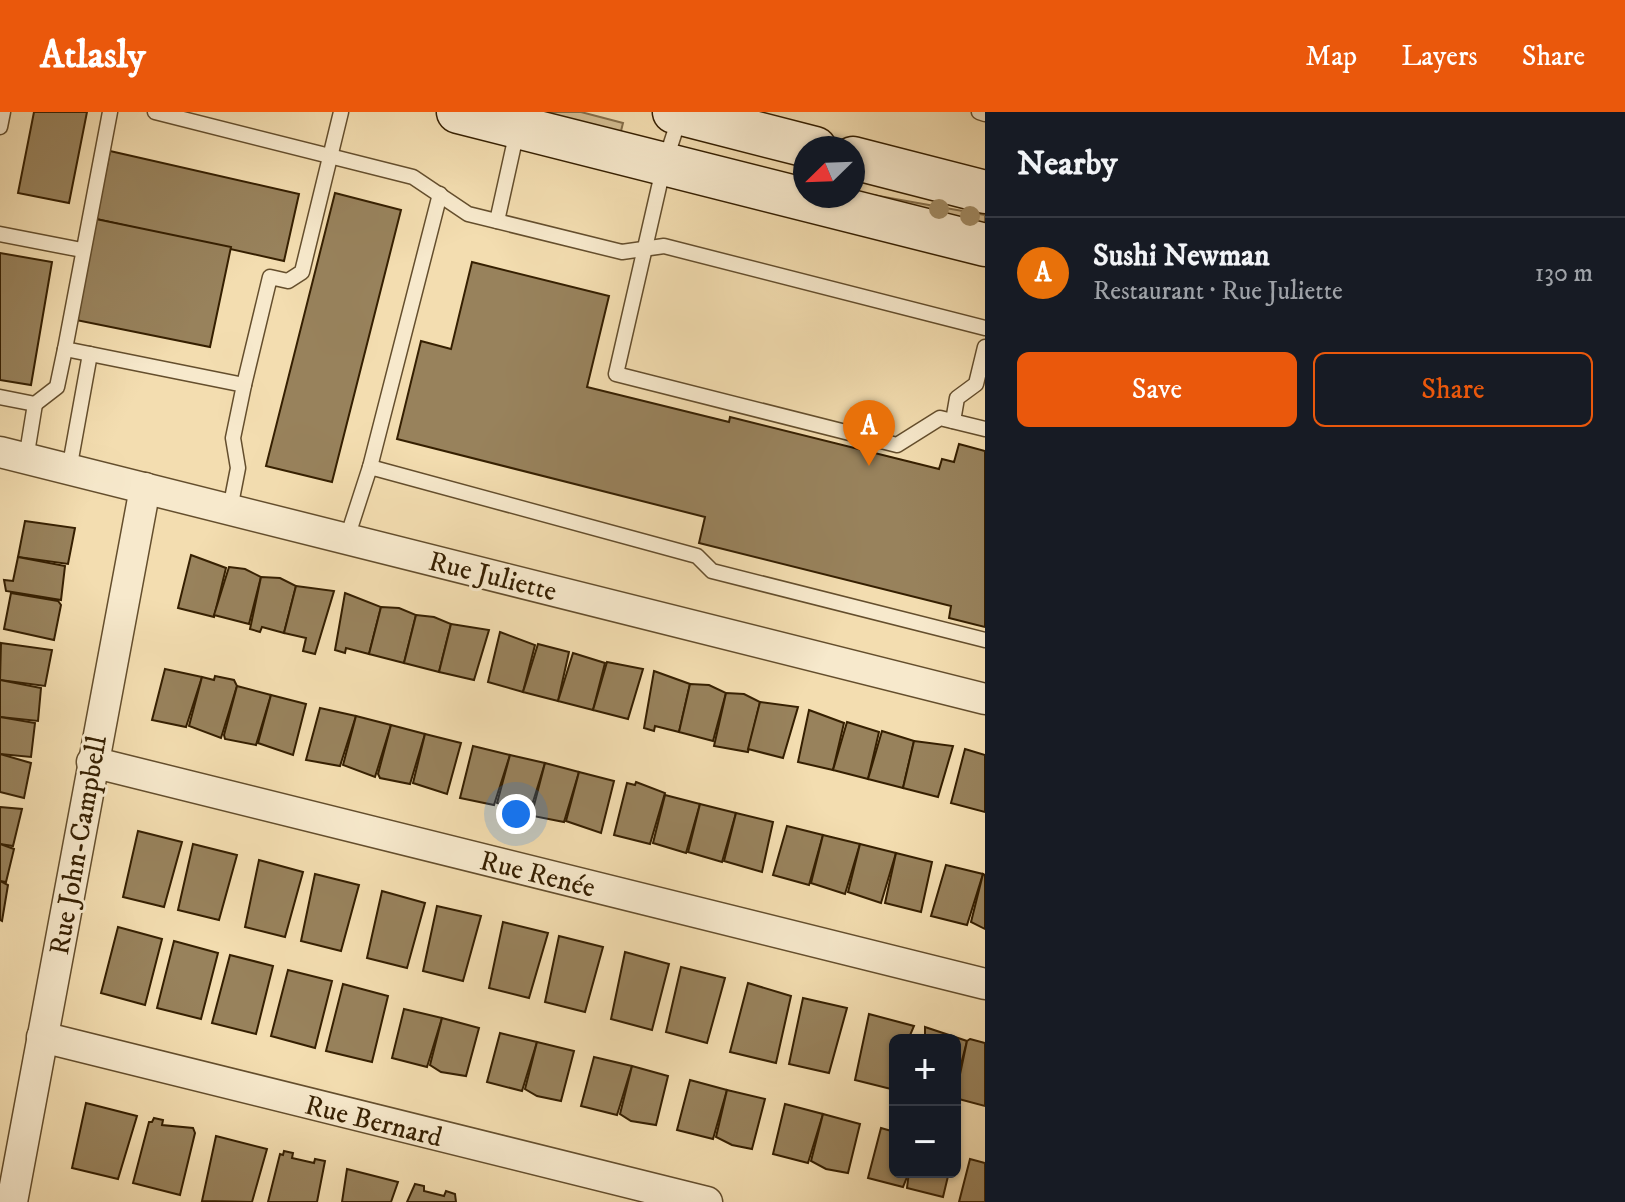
<!DOCTYPE html>
<html lang="en">
<head>
<meta charset="utf-8">
<style>
	body { margin:0; font-family:"IM FELL DW Pica",serif; background:#242831; color:#f1f3f6 }
	.controls { position:absolute; right:24px; bottom:24px; display:grid; overflow:hidden; border-radius:12px; box-shadow:0 2px 6px #0004 }
	.controls button { width:72px; height:72px; display:grid; place-items:center; padding:0; border:0; border-bottom:2px solid #363941; background:#171b24; color:#f1f3f6; font:40px sans-serif }
	.compass { position:absolute; left:793px; top:24px; width:72px; height:72px; border-radius:50%; background:#171b24; box-shadow:0 2px 6px #0004; rotate:247deg }
	.you { position:absolute; left:516px; top:702px; width:28px; height:28px; margin:-20px; border:6px solid #fff; border-radius:50%; background:#1a73e8; box-shadow:0 0 0 12px #1a73e833 }
	.badge { display:grid; place-items:center; width:52px; height:52px; border-radius:50%; background:#ea580c; color:#fff; font-size:26px; font-weight:700 }
	.pin { position:absolute; translate:-50% -66px; filter:drop-shadow(0 2px 4px #0008) }
	.pin::after { content:''; position:absolute; top:42px; width:28px; height:24px; background:inherit; clip-path:polygon(0 0,100% 0,50% 100%) }
	.list { margin:0; padding:0; list-style:none }
	h2 { display:flex; justify-content:space-between; align-items:center; height:104px; margin:0; padding:0 32px; font-size:34px }
	h2 small { font-size:26px; font-weight:400; color:#9ea1a6 }
	.list li { display:grid; grid-template-columns:52px 1fr auto; gap:24px; align-items:center; box-sizing:border-box; height:112px; padding:0 32px; border-top:2px solid #363941 }
	.list b { display:block; font-size:30px; white-space:nowrap }
	.list p { margin:0; font-size:26px; white-space:nowrap; color:#9ea1a6 }
	.list em { font-size:26px; font-style:normal; color:#9ea1a6 }
	.actions { display:flex; gap:16px; padding:24px 32px }
	.actions a { flex:1; padding:18px 0; border:2px solid #ea580c; border-radius:12px; text-align:center; font-size:28px; color:#ea580c }
	.actions .main { background:#ea580c; color:#fff }
	.map { position:relative; flex:none; width:985px; height:1090px; overflow:hidden }
	header { display:flex; align-items:center; gap:48px; box-sizing:border-box; height:112px; padding:0 40px; background:#ea580c; color:#fff }
	header strong { font-size:38px }
	nav { display:flex; gap:44px; margin-inline-start:auto; font-size:28px }
	main { display:flex }
	aside { flex:1; background:#171b24 }
	.map>svg:first-child { display:block }
</style>
</head>
<body>
<header>
<strong>Atlasly</strong>
<nav><a>Map</a><a>Layers</a><a>Share</a></nav>
</header>
<main>
<div class="map">
<svg width="985" height="1090" viewBox="0 0 985 1090">
	<rect width="100%" height="100%" fill="#f3ddb0"/>
	<filter id="stains"><feTurbulence type="fractalNoise" baseFrequency=".0025" numOctaves="4"/><feColorMatrix values="0 0 0 0 .2 0 0 0 0 .09 0 0 0 0 .02 0 0 0 .5 -.17"/></filter>
	<radialGradient id="worn" r=".72"><stop offset=".6" stop-color="#630" stop-opacity="0"/><stop offset="1" stop-color="#630" stop-opacity=".3"/></radialGradient>
	<g fill="#d3bd92" stroke="#846e4a" stroke-width="2">
		<polygon points="544,0 581,0 623,11 620,23"/>
		<polygon points="873,83 985,103 985,112"/>
	</g>
	<g fill="#98825c" stroke="#351f01" stroke-width="2">
		<polygon points="34,0 87,0 69,91 18,81"/>
		<polygon points="110,39 299,82 284,149 96,107"/>
		<polygon points="335,81 401,98 332,370 266,354"/>
		<polygon points="96,107 231,135 210,235 76,208"/>
		<polygon points="0,141 52,150 31,273 0,268"/>
		<polygon points="472,150 609,184 587,275 729,310 730,305 939,357 942,347 954,350 959,332 985,339 985,515 949,506 951,494 699,431 705,405 397,327 421,229 451,237"/>
		<polygon points="25,409 75,416 68,452 18,445"/>
		<polygon points="191,443 226,456 214,505 178,496"/>
		<polygon points="18,445 65,454 61,488 6,479 4,468 13,469"/>
		<polygon points="229,455 245,457 261,465 249,512 214,503"/>
		<polygon points="261,465 280,466 296,474 284,521 262,515 260,520 250,517"/>
		<polygon points="296,474 334,479 315,542 303,539 306,526 284,521"/>
		<polygon points="11,481 58,489 61,493 54,528 4,517"/>
		<polygon points="345,481 381,495 369,542 346,536 345,541 335,538"/>
		<polygon points="381,495 399,496 416,503 404,551 369,542"/>
		<polygon points="416,503 434,505 451,512 439,560 404,551"/>
		<polygon points="451,512 489,518 474,568 439,560"/>
		<polygon points="500,520 535,533 523,580 488,570"/>
		<polygon points="1,531 52,538 45,574 0,568"/>
		<polygon points="538,532 569,540 558,589 523,580"/>
		<polygon points="573,541 605,551 593,598 558,589"/>
		<polygon points="607,550 643,557 628,607 593,598"/>
		<polygon points="165,557 202,565 186,615 152,608"/>
		<polygon points="654,559 690,572 679,620 655,614 654,619 644,616"/>
		<polygon points="215,564 234,568 237,574 221,626 189,614 202,565 214,568"/>
		<polygon points="0,568 41,576 38,609 0,605"/>
		<polygon points="690,572 709,573 726,581 713,629 679,620"/>
		<polygon points="237,574 271,583 256,633 225,627 224,623"/>
		<polygon points="726,581 744,582 760,590 748,640 714,634"/>
		<polygon points="271,583 306,592 293,643 258,631"/>
		<polygon points="760,590 798,595 783,646 748,637"/>
		<polygon points="320,596 356,604 340,654 306,648"/>
		<polygon points="809,598 844,611 833,658 798,650"/>
		<polygon points="356,604 391,613 375,665 343,653"/>
		<polygon points="0,605 35,611 31,645 0,642"/>
		<polygon points="847,610 879,620 868,667 833,658"/>
		<polygon points="391,613 425,622 410,672 380,666 378,662"/>
		<polygon points="882,619 914,629 903,676 868,667"/>
		<polygon points="425,622 461,631 447,682 413,671"/>
		<polygon points="914,629 953,634 938,685 903,676"/>
		<polygon points="473,634 510,643 494,693 460,686"/>
		<polygon points="965,637 985,643 985,700 951,691"/>
		<polygon points="0,642 31,651 24,686 0,680"/>
		<polygon points="510,643 545,651 529,703 497,691"/>
		<polygon points="545,651 579,660 564,710 533,704 532,701"/>
		<polygon points="579,660 614,669 601,721 566,709"/>
		<polygon points="636,670 665,681 650,732 614,723 627,671 635,673"/>
		<polygon points="665,683 700,692 686,741 653,731"/>
		<polygon points="700,692 736,701 722,750 688,740"/>
		<polygon points="0,695 22,697 13,734 0,732"/>
		<polygon points="736,701 773,710 762,760 724,749"/>
		<polygon points="787,714 823,723 809,773 773,763"/>
		<polygon points="138,719 182,730 164,795 123,785"/>
		<polygon points="823,723 860,732 845,782 811,771"/>
		<polygon points="0,732 14,737 6,770 0,769"/>
		<polygon points="193,732 237,743 219,808 178,798"/>
		<polygon points="860,732 896,741 881,791 848,780"/>
		<polygon points="896,741 932,750 921,800 885,791"/>
		<polygon points="259,748 303,760 285,825 245,815"/>
		<polygon points="946,753 983,762 967,813 931,804"/>
		<polygon points="315,762 359,773 341,839 301,829"/>
		<polygon points="983,762 985,763 985,817 971,810"/>
		<polygon points="0,769 8,773 2,809 0,808"/>
		<polygon points="382,779 425,791 407,856 367,846"/>
		<polygon points="437,794 481,804 463,869 423,859"/>
		<polygon points="503,810 548,821 529,886 489,876"/>
		<polygon points="118,815 162,827 145,893 101,881"/>
		<polygon points="559,824 603,835 585,900 545,890"/>
		<polygon points="174,829 218,841 201,907 157,896"/>
		<polygon points="625,840 669,852 652,918 611,907"/>
		<polygon points="230,843 273,854 256,922 212,911"/>
		<polygon points="681,855 725,866 707,931 666,920"/>
		<polygon points="288,858 332,869 315,936 271,924"/>
		<polygon points="748,871 791,884 776,951 730,940"/>
		<polygon points="343,872 388,884 372,950 326,939"/>
		<polygon points="803,886 847,896 829,961 789,952"/>
		<polygon points="404,897 442,906 427,955 392,946"/>
		<polygon points="869,902 914,914 908,928 895,928 895,978 855,968"/>
		<polygon points="442,906 479,916 466,964 441,960 430,953"/>
		<polygon points="925,915 967,929 955,976 955,928 925,928"/>
		<polygon points="500,921 537,930 522,979 487,970"/>
		<polygon points="970,927 985,931 985,994 955,986 967,929"/>
		<polygon points="537,930 574,939 561,989 537,984 525,977"/>
		<polygon points="594,945 632,954 617,1003 581,994"/>
		<polygon points="632,954 668,964 656,1013 631,1009 620,1002"/>
		<polygon points="690,968 727,978 713,1027 677,1018"/>
		<polygon points="727,978 765,987 752,1037 732,1033 716,1025"/>
		<polygon points="86,991 137,1004 118,1067 72,1056"/>
		<polygon points="785,992 823,1002 808,1051 773,1042"/>
		<polygon points="823,1002 860,1012 848,1061 826,1057 811,1049"/>
		<polygon points="154,1006 163,1008 162,1013 193,1016 195,1021 180,1083 133,1071 149,1010 152,1010"/>
		<polygon points="881,1016 895,1020 895,1060 909,1060 903,1075 868,1066"/>
		<polygon points="216,1024 267,1037 252,1090 202,1089"/>
		<polygon points="284,1039 293,1041 292,1046 314,1051 315,1047 325,1049 317,1090 268,1090 280,1042 283,1043"/>
		<polygon points="970,1047 985,1051 985,1090 959,1090"/>
		<polygon points="347,1057 398,1070 391,1090 342,1090"/>
		<polygon points="909,1060 949,1060 943,1085 907,1076"/>
		<polygon points="415,1072 424,1074 424,1079 444,1084 446,1079 455,1082 456,1090 407,1090"/>
	</g>
	<g fill="none" stroke-linecap="round" stroke-linejoin="round">
		<defs>
			<g id="service">
				<polyline points="155,0 413,65 468,102 622,140 664,134 985,216"/>
				<polyline points="979,0 985,2"/>
				<polyline points="680,4 664,53 616,262 897,333 940,306 985,317"/>
				<polyline points="0,15 3,0"/>
				<polyline points="497,109 517,19"/>
				<polyline points="0,122 82,138"/>
				<polyline points="90,242 244,273 233,326 238,356 230,397"/>
				<polyline points="244,273 270,165 288,169 302,160 341,0"/>
				<polyline points="0,285 35,292 57,275 65,237"/>
				<polyline points="953,309 957,286 976,272 985,235"/>
				<polyline points="26,347 35,292"/>
				<polyline points="370,355 440,82"/>
				<polyline points="69,358 90,242 65,237 110,0"/>
				<polyline points="347,426 370,355 697,444 712,459 985,528"/>
			</g>
			<g id="minor">
				<polyline points="0,340 985,587"/>
				<polyline points="92,650 985,872"/>
				<polyline points="42,925 707,1090"/>
				<polyline points="12,1090 145,376"/>
			</g>
			<g id="secondary">
				<polyline points="458,0 985,133"/>
				<polyline points="674,0 815,36"/>
				<polyline points="853,46 985,80"/>
			</g>
		</defs>
		<use href="#service" stroke="#644e2d" stroke-width="17"/>
		<use href="#minor" stroke="#644e2d" stroke-width="33"/>
		<use href="#secondary" stroke="#351f01" stroke-width="45"/>
		<use href="#service" stroke="#f7e9cc" stroke-width="14"/>
		<use href="#minor" stroke="#f7e9cc" stroke-width="30"/>
		<use href="#secondary" stroke="#f7e9cc" stroke-width="42"/>
	</g>
	<g fill="#a48e67">
		<circle cx="939" cy="97" r="10"/>
		<circle cx="970" cy="104" r="10"/>
	</g>
	<g text-anchor="middle" stroke-width="6" stroke-linejoin="round" paint-order="stroke">
		<g font-size="28" fill="#351f01" stroke="#f7e9cc">
			<text transform="translate(493 463) rotate(14)" y="10">Rue Juliette</text>
			<text transform="translate(77 733) rotate(-80)" y="10">Rue John-Campbell</text>
			<text transform="translate(538 761) rotate(14)" y="10">Rue Renée</text>
			<text transform="translate(374 1008) rotate(14)" y="10">Rue Bernard</text>
		</g>
	</g>
	<rect width="100%" height="100%" filter="url(#stains)"/>
	<rect width="100%" height="100%" fill="url(#worn)"/>
</svg>
<div class="controls">
<button>+</button>
<button>−</button>
</div>
<svg class="compass" viewBox="-18 -18 36 36"><path d="M0-13l5 13h-10z" fill="#e53935"/><path d="M0 13l5-13h-10z" fill="#9ea1a6"/></svg>
<div class="you"></div>
<div class="pin badge" style="left:869px;top:354px;background:#e8710a">A</div>
</div>
<aside>
<h2>Nearby<small></small></h2>
<ul class="list">
<li><span class="badge" style="background:#e8710a">A</span><div><b>Sushi Newman</b><p>Restaurant · Rue Juliette</p></div><em>130 m</em></li>
</ul>
<div class="actions"><a class="main">Save</a><a>Share</a></div>
</aside>
</main>
</body>
</html>
